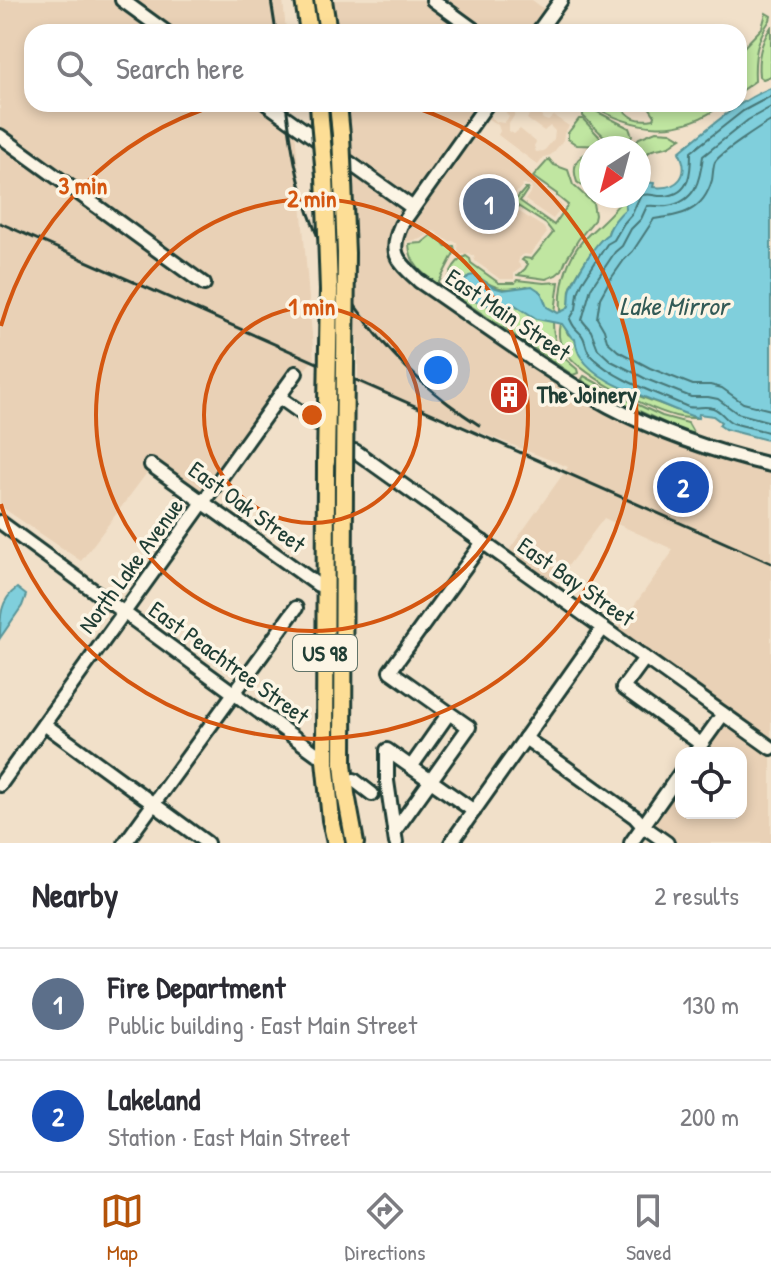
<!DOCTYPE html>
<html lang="en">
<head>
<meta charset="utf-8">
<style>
	body { margin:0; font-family:"Patrick Hand",sans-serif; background:#f2f2f3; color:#2b2b33 }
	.controls { position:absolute; right:24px; bottom:24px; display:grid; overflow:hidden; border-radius:16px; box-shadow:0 4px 12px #0003 }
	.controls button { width:72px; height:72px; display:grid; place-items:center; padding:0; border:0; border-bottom:2px solid #e1e1e2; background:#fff; color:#2b2b33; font:40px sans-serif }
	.compass { position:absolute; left:579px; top:136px; width:72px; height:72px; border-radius:50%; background:#fff; box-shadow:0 4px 12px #0003; rotate:216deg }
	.you { position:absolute; left:438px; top:370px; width:28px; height:28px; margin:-20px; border:6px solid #fff; border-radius:50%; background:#1a73e8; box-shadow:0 0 0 12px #1a73e833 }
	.badge { display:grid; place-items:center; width:52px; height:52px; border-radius:50%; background:#b45309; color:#fff; font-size:26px; font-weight:700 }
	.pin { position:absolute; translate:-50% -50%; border:4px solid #fff; box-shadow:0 2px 8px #0006 }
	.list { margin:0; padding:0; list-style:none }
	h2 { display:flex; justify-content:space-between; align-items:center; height:104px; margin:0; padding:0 32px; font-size:34px }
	h2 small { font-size:26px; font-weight:400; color:#7c7c81 }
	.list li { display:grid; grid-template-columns:52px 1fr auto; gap:24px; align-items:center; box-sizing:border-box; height:112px; padding:0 32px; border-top:2px solid #e1e1e2 }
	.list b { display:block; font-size:30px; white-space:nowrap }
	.list p { margin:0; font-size:26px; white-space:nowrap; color:#7c7c81 }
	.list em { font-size:26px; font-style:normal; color:#7c7c81 }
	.icon { flex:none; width:44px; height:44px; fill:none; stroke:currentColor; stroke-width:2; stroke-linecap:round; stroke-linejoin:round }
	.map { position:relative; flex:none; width:771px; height:843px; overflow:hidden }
	.search { position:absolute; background:#fff; box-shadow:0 4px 12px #0003; left:24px; right:24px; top:24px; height:88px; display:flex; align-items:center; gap:20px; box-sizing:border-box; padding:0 28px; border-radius:24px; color:#7c7c81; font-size:30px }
	.sheet { height:328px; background:#fff }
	nav { display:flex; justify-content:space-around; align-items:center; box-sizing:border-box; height:112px; border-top:2px solid #e1e1e2; background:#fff; font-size:22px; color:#7c7c81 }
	nav a { display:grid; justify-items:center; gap:4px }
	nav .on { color:#b45309 }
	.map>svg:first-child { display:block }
</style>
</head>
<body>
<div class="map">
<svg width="771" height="843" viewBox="0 0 771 843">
	<rect width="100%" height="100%" fill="#f1e0c9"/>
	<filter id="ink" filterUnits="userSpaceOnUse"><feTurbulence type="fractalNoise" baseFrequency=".0125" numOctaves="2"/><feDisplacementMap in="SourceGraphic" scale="16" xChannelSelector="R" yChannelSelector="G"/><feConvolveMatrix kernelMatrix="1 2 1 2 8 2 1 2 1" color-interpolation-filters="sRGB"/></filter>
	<g filter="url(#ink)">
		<g fill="#e9d1b6" fill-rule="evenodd">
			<polygon points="0,0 113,0 158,32 32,32 32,104 258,104 295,130 314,359 301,374 303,371 295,366 202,496 150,459 145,467 149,470 81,561 0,506 0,143 205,291 211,283 0,130"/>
			<polygon points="131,0 283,0 286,32 176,32"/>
			<polygon points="332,0 424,0 468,32 335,32"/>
			<polygon points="442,0 532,0 547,11 532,32 486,32"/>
			<polygon points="343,104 481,104 412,201 347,155"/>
			<path d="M510,104H537L543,108L540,114L543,119L548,121L554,116L569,126L564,134L563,140L557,148L551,155L544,157L538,165L498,135L500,131L498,125L485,117L487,114L497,122L504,123L509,117L505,111ZM527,109L530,113L527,119L544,131L550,126L555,131L554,139L544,151L536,152L534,146L536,142L520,129L514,134L509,131V124L517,111Z"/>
			<polygon points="471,136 478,141 483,139 531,174 530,180 563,206 553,219 525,200 532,190 531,186 528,185 523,185 510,200 509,203 510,206 543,227 547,233 530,255 525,254 520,256 518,263 522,267 514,273 514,279 500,279 475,261 474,256 469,253 459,255 457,243 453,241 448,241 434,231 421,239 406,242 405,251 409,264 400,251 405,228"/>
			<polygon points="348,168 406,209 388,252 390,258 573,391 771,470 771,741 616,631 671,554 672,550 670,548 604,518 555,583 555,587 507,553 568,467 358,384 358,349 351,254"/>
			<polygon points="724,721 771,754 771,843 676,843 650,824 681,780 681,813 741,813 741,753 701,753"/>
		</g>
		<g fill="#c0e6a1" stroke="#70926a" stroke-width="2">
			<path d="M766,13L771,16L770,20C756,40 754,58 755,81L739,92V52L762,28Z"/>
			<path d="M771,27V76L763,79L759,76C757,58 761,42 771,27Z"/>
			<path d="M590,104H597L605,109L609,104H618C630,118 636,122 654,119L655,116L647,104H723C681,137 633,131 590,104Z"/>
			<polygon points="588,107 629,128 632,136 628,144 621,148 613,145 583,116 583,113"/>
			<polygon points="579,119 583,119 608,146 577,145 568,139 568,133"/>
			<path d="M656,131L671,132L681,138C677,140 674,144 669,146C661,150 651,146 645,157C640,166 645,168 639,176V148H630L639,138Z"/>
			<path d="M591,152V192L577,182C572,168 575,156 591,152Z"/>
			<polygon points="549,159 554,165 568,170 573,185 593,203 595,215 594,220 578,240 566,260 562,270 556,275 546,279 518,275 525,269 528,264 522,260 524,258 532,259 553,233 546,224 513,203 525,189 528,189 520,201 554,225 568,205 557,196 557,194 533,177"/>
			<path d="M625,196H632L625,204L626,209L609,230L608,234C597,241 574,277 570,290C569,295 571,305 567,309C565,311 563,311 561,311C559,284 568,253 589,234C602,222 615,211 625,196Z"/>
			<path d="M432,235L446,246H454L455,251L438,284C422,274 410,264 409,244L422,243Z"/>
			<path d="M466,256L470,259L471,263L499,283H515L517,280L544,283L559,282L555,312L546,307L541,292L527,286C508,291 496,290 480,278L475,301L495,308L515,305L527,312L553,322C553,343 560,356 577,369L578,373L573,375L450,292C445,278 453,262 466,256Z"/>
			<path d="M560,323L564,325L568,334L575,339L586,362L601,375L639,396L698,418C692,418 686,418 680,417C650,411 577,374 562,347C558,339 558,332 560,323Z"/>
			<polygon points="584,376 628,400 662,416 688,423 693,432 700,439 679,432 676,428 622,403 584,382 582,379"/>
		</g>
		<g fill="#80cfdc" stroke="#599599" stroke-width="2">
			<path d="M771,88V441L725,429L719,425L721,422L713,416L699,414L698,418C684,414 671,408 657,402C631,391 597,381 581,357C577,352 576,345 575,339L572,338L562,324L537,319L515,305L495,308L475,301L463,292L461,284L469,276L474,275L493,287L503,290L532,286L541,292L547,307L558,313C562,311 567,310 569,306C570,302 569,293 571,288C577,274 596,241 608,234C610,226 619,214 626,209L625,204L629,202L631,197L639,196V189L646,185L647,182L654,183L653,187C678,190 691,175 679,152C708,129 736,102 771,88Z"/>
			<path d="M17,588L26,595L22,606L0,638C0,617 0,600 17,588Z"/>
		</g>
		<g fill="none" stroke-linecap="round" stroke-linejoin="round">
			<g stroke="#467777" stroke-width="2">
				<path d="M771,96L743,111L691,152C691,171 691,194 665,196C655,197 649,192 640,196L632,214L624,223L614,240L607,244L582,283L578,293L576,309L570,319C574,328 575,328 581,334C587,341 584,349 592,357C618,382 655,392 688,407C697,409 704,405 713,408C722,411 725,420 733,423C745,427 759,429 771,433"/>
				<path d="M771,107L748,120L703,156C700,180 696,202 667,206C660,207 653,205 647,206L641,219L631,229L622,246L615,252L591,288L582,320L591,331L598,349L611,361L631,371L646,379L691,397H708L718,399L737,413L771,422"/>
				<path d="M771,121C762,126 719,154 715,162C713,166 713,175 712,180C703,212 682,215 654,219L633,251L624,260L610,280L600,298L597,318L604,330L607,341L618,351L650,368L693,385H710L722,388L743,403L771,410"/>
			</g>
			<defs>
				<g id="minor">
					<polyline points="122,0 166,32"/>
					<polyline points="433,0 477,32"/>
					<polyline points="538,32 561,0"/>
					<polyline points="267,104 413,208"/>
					<path d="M487,104L401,225C388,254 398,261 419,281C481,323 543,370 609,406C660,433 715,452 771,465"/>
					<polyline points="0,136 204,284"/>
					<polyline points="279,397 317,424"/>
					<polyline points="355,451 771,748"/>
					<polyline points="151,465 318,585"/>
					<polyline points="0,522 317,754"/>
					<polyline points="645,658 623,688 701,744"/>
					<polyline points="44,724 207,843"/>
					<polyline points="525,738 635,817 643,826 667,843"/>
					<polyline points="695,753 723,714"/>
					<polyline points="411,767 474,811"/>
					<polyline points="354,780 372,794"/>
					<polyline points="0,785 296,373"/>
					<polyline points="394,832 469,727 449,713"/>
					<polyline points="125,843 296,608"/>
					<polyline points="396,843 387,781 387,750 411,767 449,713 390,671 483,542"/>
					<polyline points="451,843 603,628"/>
					<polyline points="631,843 681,772"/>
				</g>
				<g id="major">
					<polyline points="304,0 309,32"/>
					<polyline points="323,0 328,32"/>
					<polyline points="319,104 320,120"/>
					<polyline points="338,104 341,135"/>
					<polyline points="326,462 325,760 331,820 336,843"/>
					<polyline points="344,476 343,763 346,794 355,843"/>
				</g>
			</defs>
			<use href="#minor" stroke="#1f3d34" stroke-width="18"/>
			<use href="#major" stroke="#1f3d34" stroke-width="22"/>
			<use href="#minor" stroke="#fcf5e5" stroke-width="12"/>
			<use href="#major" stroke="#fdde96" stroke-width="16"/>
			<g stroke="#1f3d34" stroke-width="3">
				<polyline points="271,0 276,32"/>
				<path d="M286,104C290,135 294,165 303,195C331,291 394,371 479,425"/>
				<polyline points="0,223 771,563"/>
			</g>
			<defs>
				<g id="major-bridge">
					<polyline points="320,120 325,176 329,290 326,462"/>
					<polyline points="341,135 346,253 344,476"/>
				</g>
			</defs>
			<use href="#major-bridge" stroke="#1f3d34" stroke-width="22" stroke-linecap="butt"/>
			<use href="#major-bridge" stroke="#fdde96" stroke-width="16"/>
		</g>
	</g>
	<g fill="none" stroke="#d45610" stroke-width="4">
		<circle cx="312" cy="415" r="108"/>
		<circle cx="312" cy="415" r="216"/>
		<path d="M1 326A324 324 0 0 1 220 104M404 104A324 324 0 1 1 1 504"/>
	</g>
	<defs>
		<symbol id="building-disc" viewBox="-11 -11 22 22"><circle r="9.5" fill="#c8321e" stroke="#fcf5e5"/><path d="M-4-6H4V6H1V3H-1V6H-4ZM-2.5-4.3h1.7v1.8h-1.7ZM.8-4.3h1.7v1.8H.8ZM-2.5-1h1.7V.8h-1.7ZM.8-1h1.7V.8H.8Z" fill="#fff"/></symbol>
	</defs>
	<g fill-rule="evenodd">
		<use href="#building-disc" x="487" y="373" width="44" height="44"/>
	</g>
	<g text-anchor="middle" stroke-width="7" stroke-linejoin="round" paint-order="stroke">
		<rect fill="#fcf5e5" stroke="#617469" stroke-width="2" x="293" y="635" width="64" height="36" rx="6"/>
		<g font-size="22" font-weight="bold" fill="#1f3d34">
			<text x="325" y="661">US 98</text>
		</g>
		<g font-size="24" fill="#1f3d34" stroke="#fcf5e5">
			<text transform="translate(508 315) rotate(34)" y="8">East Main Street</text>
			<text transform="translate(247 507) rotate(36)" y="8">East Oak Street</text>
			<text transform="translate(131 566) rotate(-54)" y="8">North Lake Avenue</text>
			<text transform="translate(576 582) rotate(35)" y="8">East Bay Street</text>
			<text transform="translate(229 663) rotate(36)" y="8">East Peachtree Street</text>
		</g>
		<g font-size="24" font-weight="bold" fill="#1f3d34" stroke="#fcf5e5" text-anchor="start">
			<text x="537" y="403">The Joinery</text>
		</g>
		<g font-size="26" font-style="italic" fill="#325a56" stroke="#fcf5e5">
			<text x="674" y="315">Lake Mirror</text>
		</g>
	</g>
	<circle cx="312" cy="415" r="12" fill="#d45610" stroke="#fcf5e5" stroke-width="4"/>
	<g font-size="24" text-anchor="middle" font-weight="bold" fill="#d45610" stroke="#fcf5e5" stroke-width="7" stroke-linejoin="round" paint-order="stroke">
		<text x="83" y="194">3 min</text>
		<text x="312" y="207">2 min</text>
		<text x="312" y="315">1 min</text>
	</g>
</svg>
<div class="controls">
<button><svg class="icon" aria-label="locate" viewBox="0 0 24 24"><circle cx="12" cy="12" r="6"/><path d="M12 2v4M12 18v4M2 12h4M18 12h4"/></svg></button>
</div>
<svg class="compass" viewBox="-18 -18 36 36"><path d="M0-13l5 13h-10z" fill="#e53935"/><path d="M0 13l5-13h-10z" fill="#7c7c81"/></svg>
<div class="you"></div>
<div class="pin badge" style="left:489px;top:204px;background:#5c6f8a">1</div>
<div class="pin badge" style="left:683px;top:487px;background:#1a4fb4">2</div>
<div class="search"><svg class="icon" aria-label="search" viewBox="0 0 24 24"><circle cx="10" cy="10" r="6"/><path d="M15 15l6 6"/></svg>Search here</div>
</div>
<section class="sheet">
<h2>Nearby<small>2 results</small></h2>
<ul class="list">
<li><span class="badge" style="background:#5c6f8a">1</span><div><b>Fire Department</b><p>Public building · East Main Street</p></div><em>130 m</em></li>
<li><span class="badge" style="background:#1a4fb4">2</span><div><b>Lakeland</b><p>Station · East Main Street</p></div><em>200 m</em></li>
</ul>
</section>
<nav>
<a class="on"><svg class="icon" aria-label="map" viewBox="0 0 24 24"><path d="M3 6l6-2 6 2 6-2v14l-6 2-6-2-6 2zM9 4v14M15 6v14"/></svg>Map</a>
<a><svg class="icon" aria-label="directions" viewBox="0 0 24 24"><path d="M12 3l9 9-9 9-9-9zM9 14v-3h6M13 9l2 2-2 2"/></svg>Directions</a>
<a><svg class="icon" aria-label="saved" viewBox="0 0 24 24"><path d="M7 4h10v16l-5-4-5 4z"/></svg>Saved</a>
</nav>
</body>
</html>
